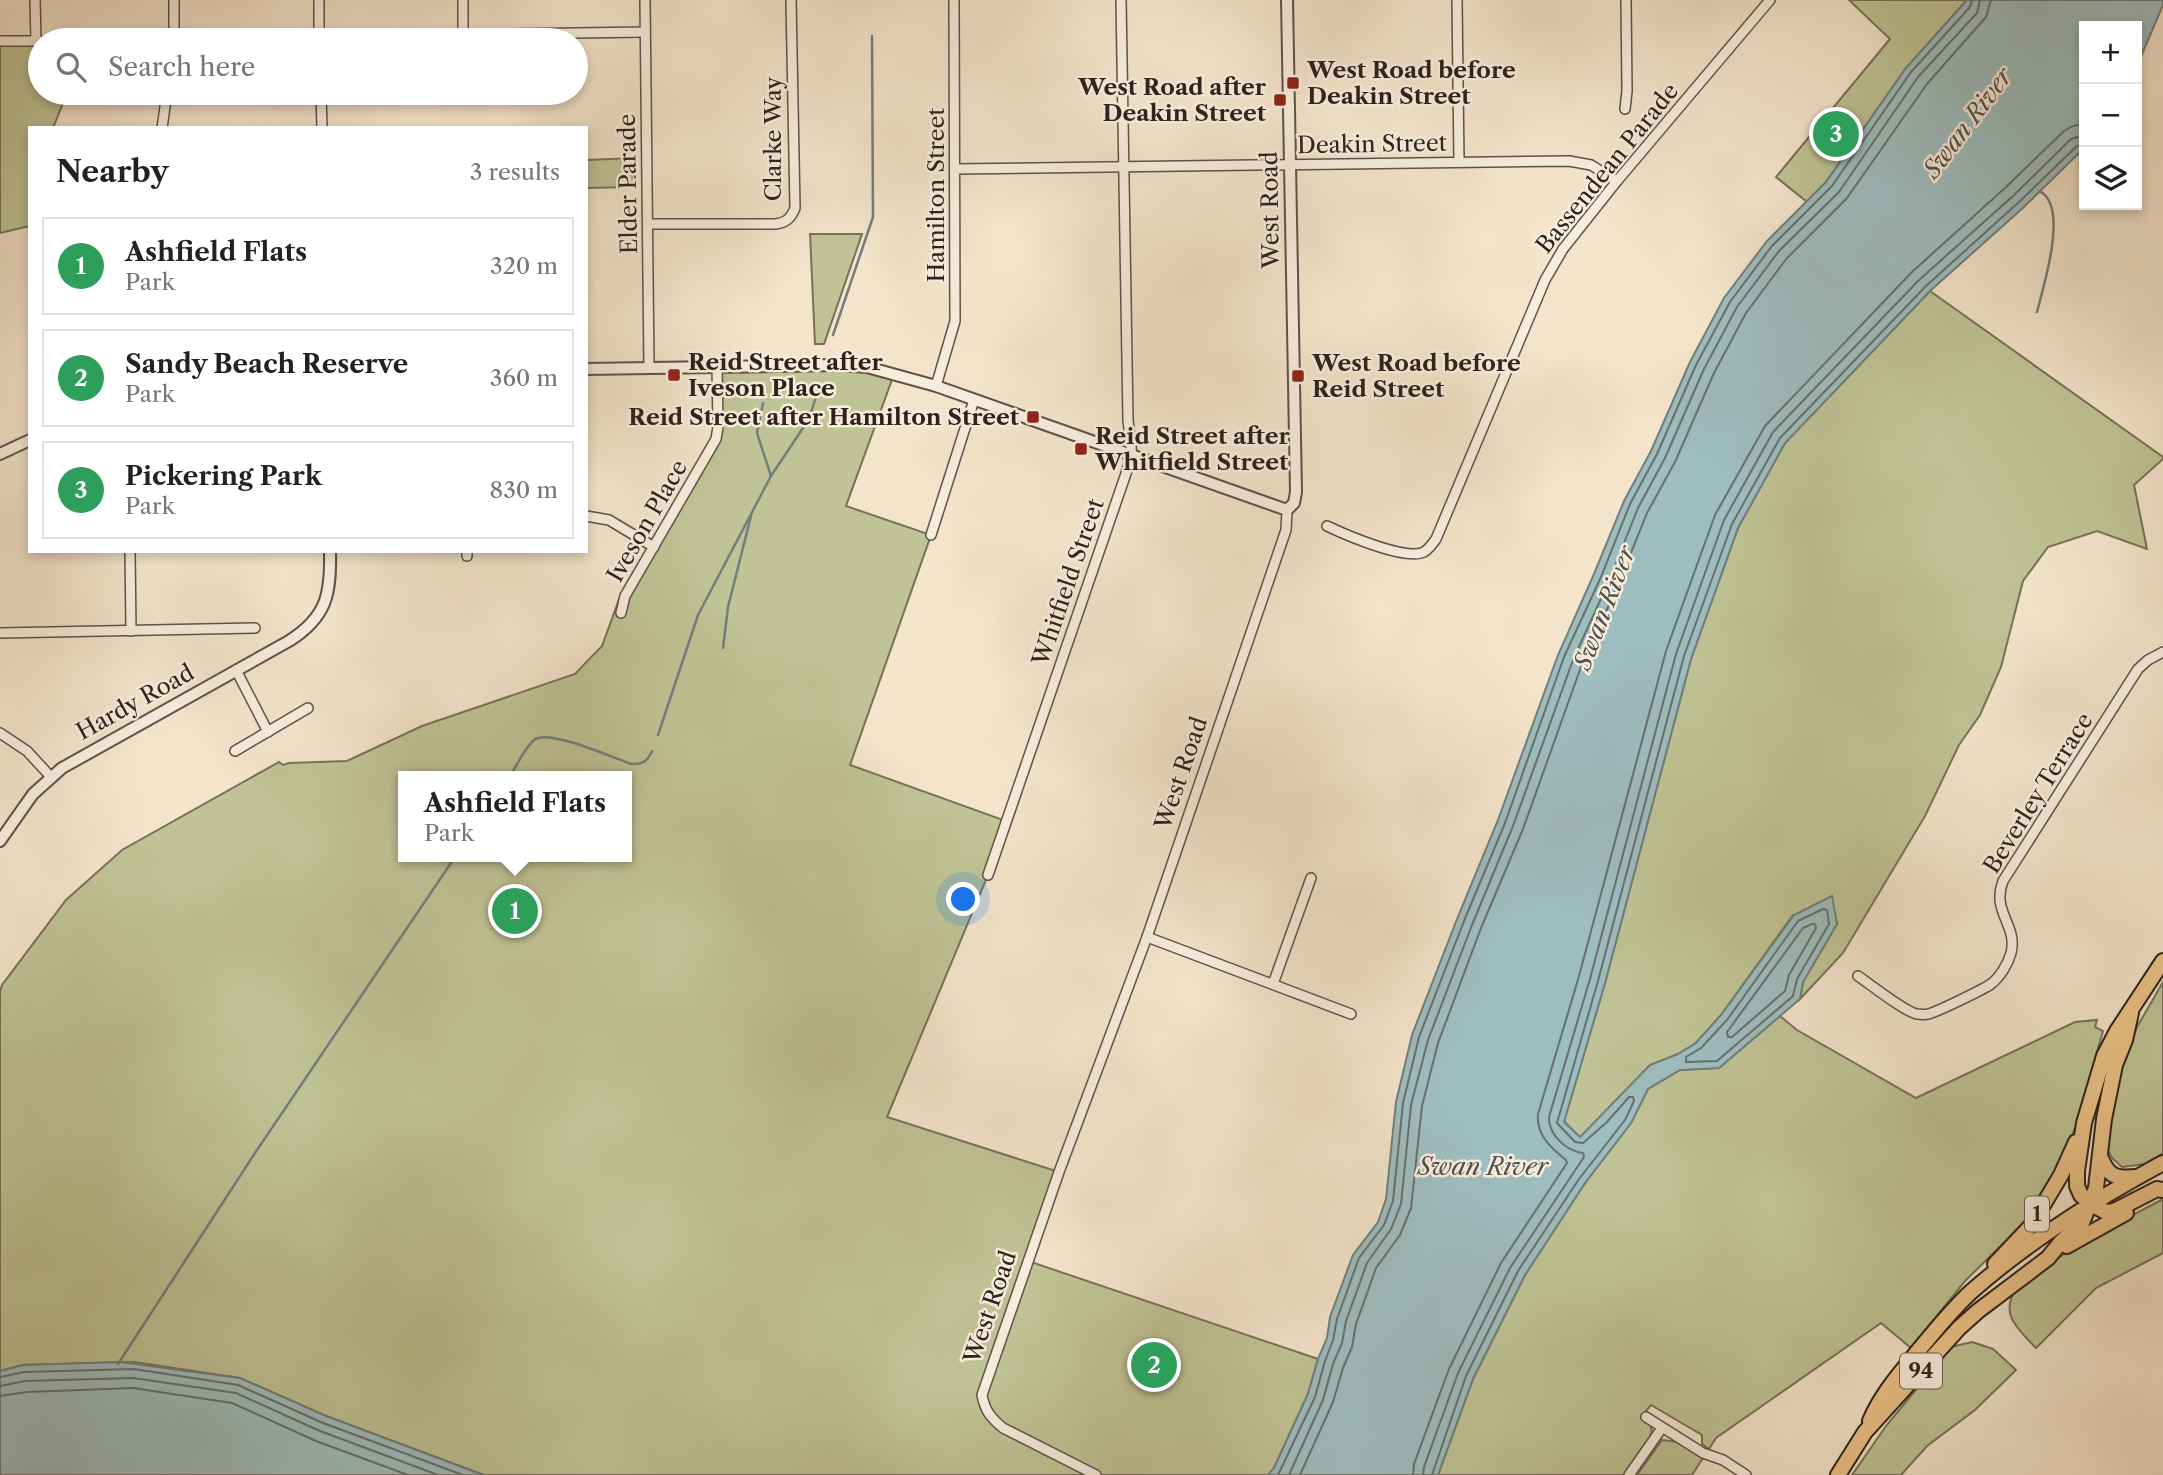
<!DOCTYPE html>
<html lang="en">
<head>
<meta charset="utf-8">
<style>
	body { margin:0; font-family:"Libre Caslon Text",serif; background:#f2f2f2; color:#222 }
	.controls { position:absolute; right:21px; top:21px; display:grid; overflow:hidden; border-radius:0px; box-shadow:0 4px 10px #0003 }
	.controls button { width:63px; height:63px; display:grid; place-items:center; padding:0; border:0; border-bottom:2px solid #e0e0e0; background:#fff; color:#222; font:35px sans-serif }
	.you { position:absolute; left:964px; top:900px; width:24px; height:24px; margin:-18px; border:5px solid #fff; border-radius:50%; background:#1a73e8; box-shadow:0 0 0 10px #1a73e833 }
	.badge { display:grid; place-items:center; width:46px; height:46px; border-radius:50%; background:#7c3aed; color:#fff; font-size:23px; font-weight:700 }
	.pin { position:absolute; translate:-50% -50%; border:4px solid #fff; box-shadow:0 2px 7px #0006 }
	.popup { position:absolute; left:398px; top:771px; width:234px; height:91px; box-sizing:border-box; display:grid; place-content:center; border-radius:0px; background:#fff; filter:drop-shadow(0 2px 5px #0005); font-size:23px; white-space:nowrap; color:#767676 }
	.popup b { font-size:26px; color:#222 }
	.popup::after { content:''; position:absolute; left:50%; top:100%; margin-left:-14px; border:14px solid transparent; border-top-color:#fff }
	.list { margin:0; padding:0; list-style:none }
	h2 { display:flex; justify-content:space-between; align-items:center; height:91px; margin:0; padding:0 28px; font-size:30px }
	h2 small { font-size:23px; font-weight:400; color:#767676 }
	.list li { display:grid; grid-template-columns:46px 1fr auto; gap:21px; align-items:center; box-sizing:border-box; height:98px; margin:0 14px 14px; padding:0 14px; border:2px solid #e0e0e0; border-radius:0px }
	.list b { display:block; font-size:26px; white-space:nowrap }
	.list p { margin:0; font-size:23px; white-space:nowrap; color:#767676 }
	.list em { font-size:23px; font-style:normal; color:#767676 }
	.icon { flex:none; width:38px; height:38px; fill:none; stroke:currentColor; stroke-width:2; stroke-linecap:round; stroke-linejoin:round }
	.map { position:relative; flex:none; width:2163px; height:1475px; overflow:hidden }
	.search { position:absolute; background:#fff; box-shadow:0 4px 10px #0003; left:28px; top:28px; width:560px; height:77px; display:flex; align-items:center; gap:18px; box-sizing:border-box; padding:0 24px; border-radius:38px; color:#767676; font-size:26px }
	.panel { position:absolute; background:#fff; box-shadow:0 4px 10px #0003; left:28px; top:126px; width:560px; height:427px; border-radius:0px }
	.map>svg:first-child { display:block }
</style>
</head>
<body>
<div class="map">
<svg width="2163" height="1475" viewBox="0 0 2163 1475">
	<rect width="100%" height="100%" fill="#f3e4cb"/>
	<filter id="stains"><feTurbulence type="fractalNoise" baseFrequency=".00286" numOctaves="4"/><feColorMatrix values="0 0 0 0 .2 0 0 0 0 .09 0 0 0 0 .02 0 0 0 .5 -.17"/></filter>
	<radialGradient id="worn" r=".72"><stop offset=".6" stop-color="#630" stop-opacity="0"/><stop offset="1" stop-color="#630" stop-opacity=".3"/></radialGradient>
	<g fill="#bfc395" stroke="#767258" stroke-width="2" fill-rule="evenodd">
		<polygon points="1849,0 1967,0 1906,68 1826,182 1807,202 1776,177 1890,39"/>
		<polygon points="0,41 40,41 40,93 67,93 53,128 30,128 30,226 0,233"/>
		<polygon points="635,158 635,187 586,188 586,160"/>
		<polygon points="810,234 862,234 824,344 815,344"/>
		<polygon points="1930,291 2163,457 2163,459 2134,485 2147,549 2097,531 2048,547 2023,581 2001,667 1980,715 1959,745 1925,816 1843,953 1800,999 1803,982 1837,924 1793,915 1721,1015 1696,1043 1678,1054 1650,1065 1580,1138 1564,1121 1605,983 1691,659 1738,528 1785,443"/>
		<path d="M838,365L894,374L846,506L931,535L850,765L1006,821L988,875L887,1117L1059,1172L1028,1261L1318,1359L1308,1394L1274,1468L1268,1475H484L326,1416L240,1378L134,1362L23,1365L0,1371V992L2,985L66,900L122,850L279,762L283,765L289,763L347,761L422,726L575,674L602,646L621,594L711,446L716,426L714,367ZM403,776H627V857H403Z"/>
		<polygon points="2163,982 2163,1153 2145,1164 2122,1167 2112,1158 2106,1146 2118,1077 2137,1027"/>
		<path d="M1780,1016L1797,1030L1916,1098L2075,1022L2097,1020L2095,1027L2103,1031L2075,1128L2055,1176L2027,1220L1965,1281L1911,1348L1881,1323L1716,1438L1709,1449L1702,1444V1435L1651,1405L1641,1417C1644,1419 1647,1421 1650,1424C1658,1438 1633,1464 1626,1475H1438L1473,1379L1525,1275L1585,1183L1631,1123L1648,1089L1680,1070L1719,1068Z"/>
		<path d="M2163,1199V1253L2096,1288L2036,1348C2019,1330 1998,1314 2017,1288L2078,1244Z"/>
		<polygon points="1972,1342 1993,1349 2016,1370 1975,1410 1927,1446 1901,1475 1852,1475 1886,1426 1951,1347"/>
		<polygon points="1662,1440 1679,1442 1703,1458 1692,1475 1637,1475"/>
	</g>
	<g fill="#9ebdbf" stroke="#717f7d" stroke-width="2">
		<polygon points="1967,0 2163,0 2163,5 2137,66 2137,26 2084,26 2084,148 2024,207 1930,291 1785,443 1738,528 1691,659 1605,983 1564,1122 1580,1137 1650,1065 1678,1054 1696,1043 1721,1015 1794,915 1832,896 1837,924 1803,982 1800,999 1719,1068 1680,1070 1648,1089 1631,1123 1585,1183 1525,1275 1473,1379 1438,1475 1268,1475 1274,1468 1308,1394 1318,1359 1327,1338 1330,1317 1353,1255 1378,1222 1386,1199 1396,1102 1412,1035 1457,919 1498,820 1558,655 1594,574 1624,501 1651,451 1690,362 1724,298 1767,241 1826,182 1906,68"/>
		<polygon points="120,1362 240,1378 326,1416 483,1475 0,1475 0,1371 23,1365"/>
	</g>
	<g fill="none" stroke-linecap="round" stroke-linejoin="round">
		<g stroke="#66706c" stroke-width="2">
			<polygon points="1823,909 1827,910 1829,924 1797,979 1793,996 1717,1061 1686,1062 1686,1057 1701,1048 1727,1020 1798,921"/>
			<polygon points="1812,924 1815,924 1816,928 1789,975 1785,991 1732,1037 1728,1037 1727,1032 1803,928"/>
			<polyline points="0,1377 24,1372 134,1369 238,1385 323,1423 463,1475"/>
			<polyline points="0,1386 25,1381 133,1378 236,1393 320,1431 438,1475"/>
			<polyline points="0,1396 27,1392 133,1388 232,1403 316,1441 408,1475"/>
			<polyline points="1278,1475 1315,1397 1325,1361 1333,1340 1337,1319 1359,1258 1384,1225 1393,1201 1403,1103 1419,1037 1464,921 1505,823 1564,657 1601,577 1630,504 1657,454 1696,365 1730,302 1772,246 1832,186 1911,72 1970,7 1972,0"/>
			<polyline points="1289,1475 1323,1400 1333,1364 1342,1343 1346,1321 1367,1263 1391,1229 1401,1204 1411,1105 1428,1040 1472,925 1513,826 1573,660 1609,581 1638,508 1665,458 1704,369 1737,307 1779,251 1839,192 1918,77 1977,13 1980,0"/>
			<polyline points="1300,1475 1333,1402 1343,1368 1352,1347 1356,1324 1376,1268 1400,1235 1411,1208 1422,1106 1438,1043 1481,928 1523,829 1582,664 1618,585 1647,513 1675,462 1714,373 1746,313 1787,258 1847,198 1927,84 1986,17 1991,0"/>
			<path d="M1413,1475L1414,1464L1449,1369L1501,1263L1567,1163L1566,1160C1551,1148 1536,1135 1538,1114L1579,976L1666,651L1715,515L1765,426L1912,272L2005,188L2064,131L2073,126L2084,124"/>
			<path d="M1423,1475L1424,1467L1458,1373L1510,1268L1584,1157L1583,1153C1566,1151 1548,1134 1549,1117L1590,979L1676,654L1724,520L1773,432L1919,280L2013,196L2071,139L2084,135"/>
			<polyline points="1432,1475 1466,1376 1518,1271 1579,1179 1625,1120 1634,1101 1633,1097 1629,1097 1607,1122 1583,1143 1575,1142 1557,1123 1598,981 1684,656 1732,524 1780,438 1926,286 2019,202 2077,146 2084,144"/>
		</g>
		<g stroke="#717f7d" stroke-width="2.5">
			<path d="M2037,312C2044,285 2063,223 2048,199C2046,195 2043,194 2040,191"/>
			<polyline points="833,335 873,217 872,36"/>
			<polyline points="763,403 757,433 771,476"/>
			<polyline points="723,648 728,607 751,516"/>
			<polyline points="658,735 698,615 771,476 809,419 818,390"/>
			<path d="M510,776C517,765 524,749 534,740C547,728 614,758 631,764C643,764 647,762 652,751"/>
			<polyline points="118,1364 255,1153 455,857"/>
		</g>
		<defs>
			<g id="minor">
				<polyline points="35,0 36,41"/>
				<polyline points="319,0 319,40"/>
				<polyline points="645,0 649,368"/>
				<polyline points="1457,0 1459,162"/>
				<polyline points="463,35 463,0"/>
				<polyline points="97,40 645,32"/>
				<polyline points="174,40 174,0"/>
				<polyline points="0,41 40,41"/>
				<polyline points="321,93 322,128"/>
				<polyline points="1625,109 1627,91 1626,0"/>
				<polyline points="162,128 167,93"/>
				<polyline points="955,169 1569,161 1591,165 1617,181"/>
				<path d="M648,224H776C787,222 791,218 795,208L791,0"/>
				<polyline points="936,386 955,321 954,0"/>
				<polyline points="586,516 609,520 654,547"/>
				<path d="M1327,526C1346,535 1406,561 1424,552C1429,549 1433,543 1436,539L1545,280L1563,249L1617,181L1770,0"/>
				<polyline points="931,535 974,400"/>
				<polyline points="130,551 131,631"/>
				<polyline points="467,556 467,551"/>
				<polyline points="621,613 625,596 716,439 718,427 717,366"/>
				<polyline points="0,633 255,628"/>
				<polyline points="236,670 268,732"/>
				<polyline points="0,733 27,751 51,777"/>
				<polyline points="235,751 308,708"/>
				<polyline points="988,875 1132,456 1128,420 1121,0"/>
				<polyline points="1147,937 1351,1014"/>
				<path d="M1858,976C1870,984 1905,1012 1917,1014C1920,1014 1924,1015 1928,1014C1935,1013 1984,989 1991,984C2000,977 2008,964 2011,953C2018,925 1991,912 2003,881L2138,669L2148,660L2163,652"/>
				<polyline points="1273,984 1311,878"/>
				<polyline points="1646,1417 1703,1453 1723,1460 1746,1475"/>
				<path d="M1096,1475L1003,1428C991,1418 985,1411 982,1395L1059,1172L1147,937L1286,530L1287,510"/>
				<polyline points="1629,1475 1662,1428"/>
			</g>
			<g id="tertiary">
				<polyline points="586,369 838,365 867,367 936,386 1287,510 1294,503 1296,492 1287,0"/>
				<polyline points="0,454 30,440"/>
				<path d="M0,841L33,794L62,768L289,641C327,617 331,594 330,551"/>
			</g>
			<g id="trunk">
				<polyline points="2163,961 2117,1031 2104,1056 2084,1123 2077,1171 2077,1186 2081,1195 2091,1204 2106,1212 2114,1211 2157,1189 2163,1190"/>
				<path d="M2100,1156C2108,1176 2115,1179 2135,1177"/>
				<polyline points="2067,1246 2126,1213"/>
				<polyline points="1995,1264 2030,1227 2061,1175 2076,1142"/>
				<path d="M1870,1421C1881,1395 1900,1373 1918,1351C1935,1331 1952,1309 1972,1291C2030,1240 2095,1200 2163,1163"/>
				<polyline points="1838,1475 1865,1432 1959,1328 1978,1311 2048,1258 2061,1242 2082,1223 2096,1188 2104,1119 2115,1065 2125,1040 2131,1013"/>
			</g>
		</defs>
		<use href="#minor" stroke="#5f5246" stroke-width="12"/>
		<use href="#tertiary" stroke="#5f5246" stroke-width="14"/>
		<use href="#trunk" stroke="#2e221a" stroke-width="18"/>
		<use href="#minor" stroke="#f7eddd" stroke-width="9"/>
		<use href="#tertiary" stroke="#f7eddd" stroke-width="10"/>
		<use href="#trunk" stroke="#eac286" stroke-width="14"/>
	</g>
	<g fill="#8f2418" stroke="#f7eddd" stroke-width="2.5">
		<rect x="1286" y="76" width="14" height="14" rx="3.5"/>
		<rect x="1273" y="93" width="14" height="14" rx="3.5"/>
		<rect x="667" y="368" width="14" height="14" rx="3.5"/>
		<rect x="1291" y="369" width="14" height="14" rx="3.5"/>
		<rect x="1026" y="410" width="14" height="14" rx="3.5"/>
		<rect x="1074" y="442" width="14" height="14" rx="3.5"/>
	</g>
	<g text-anchor="middle" stroke-width="5" stroke-linejoin="round" paint-order="stroke">
		<g fill="#f7eddd" stroke="#6a5f54" stroke-width="2">
			<rect x="2025" y="1196.5" width="24" height="35" rx="5"/>
			<rect x="1900" y="1353.5" width="42" height="35" rx="5"/>
		</g>
		<g font-size="21" font-weight="bold" fill="#2e221a">
			<text x="2037" y="1221">1</text>
			<text x="1921" y="1378">94</text>
		</g>
		<g font-size="23" font-weight="bold" fill="#2e221a" stroke="#f7eddd" text-anchor="start">
			<text x="1307" y="78">West Road before<tspan x="1307" dy="26">Deakin Street</tspan></text>
			<text x="1266" y="95" text-anchor="end">West Road after<tspan x="1266" dy="26">Deakin Street</tspan></text>
			<text x="688" y="370">Reid Street after<tspan x="688" dy="26">Iveson Place</tspan></text>
			<text x="1312" y="371">West Road before<tspan x="1312" dy="26">Reid Street</tspan></text>
			<text x="1019" y="425" text-anchor="end">Reid Street after Hamilton Street</text>
			<text x="1095" y="444">Reid Street after<tspan x="1095" dy="26">Whitfield Street</tspan></text>
		</g>
		<g font-size="23" fill="#2e221a" stroke="#f7eddd">
			<text transform="translate(773 139) rotate(-90)" y="8">Clarke Way</text>
			<text transform="translate(1372 144) rotate(-1)" y="8">Deakin Street</text>
			<text transform="translate(1607 168) rotate(-51)" y="8">Bassendean Parade</text>
			<text transform="translate(628 184) rotate(-91)" y="8">Elder Parade</text>
			<text transform="translate(936 195) rotate(-90)" y="8">Hamilton Street</text>
			<text transform="translate(1270 210) rotate(-91)" y="8">West Road</text>
			<text transform="translate(647 521) rotate(-60)" y="8">Iveson Place</text>
			<text transform="translate(1068 582) rotate(-71)" y="8">Whitfield Street</text>
			<text transform="translate(135 702) rotate(-29)" y="8">Hardy Road</text>
			<text transform="translate(1181 773) rotate(-71)" y="8">West Road</text>
			<text transform="translate(2038 793) rotate(-58)" y="8">Beverley Terrace</text>
			<text transform="translate(990 1307) rotate(-71)" y="8">West Road</text>
		</g>
		<g font-size="24" font-style="italic" fill="#50504c" stroke="#f7eddd">
			<text transform="translate(1968 123) rotate(-53)" y="8">Swan River</text>
			<text transform="translate(1605 608) rotate(-69)" y="8">Swan River</text>
			<text x="1483" y="1175">Swan River</text>
		</g>
	</g>
	<rect width="100%" height="100%" filter="url(#stains)"/>
	<rect width="100%" height="100%" fill="url(#worn)"/>
</svg>
<div class="controls">
<button>+</button>
<button>−</button>
<button><svg class="icon" aria-label="layers" viewBox="0 0 24 24"><path d="M12 4l9 5-9 5-9-5zM3 14l9 5 9-5"/></svg></button>
</div>
<div class="you"></div>
<div class="pin badge" style="left:515px;top:911px;background:#2e9e5b">1</div>
<div class="popup"><b>Ashfield Flats</b>Park</div>
<div class="pin badge" style="left:1154px;top:1365px;background:#2e9e5b">2</div>
<div class="pin badge" style="left:1836px;top:134px;background:#2e9e5b">3</div>
<div class="search"><svg class="icon" aria-label="search" viewBox="0 0 24 24"><circle cx="10" cy="10" r="6"/><path d="M15 15l6 6"/></svg>Search here</div>
<section class="panel">
<h2>Nearby<small>3 results</small></h2>
<ul class="list">
<li><span class="badge" style="background:#2e9e5b">1</span><div><b>Ashfield Flats</b><p>Park</p></div><em>320 m</em></li>
<li><span class="badge" style="background:#2e9e5b">2</span><div><b>Sandy Beach Reserve</b><p>Park</p></div><em>360 m</em></li>
<li><span class="badge" style="background:#2e9e5b">3</span><div><b>Pickering Park</b><p>Park</p></div><em>830 m</em></li>
</ul>
</section>
</div>
</body>
</html>
